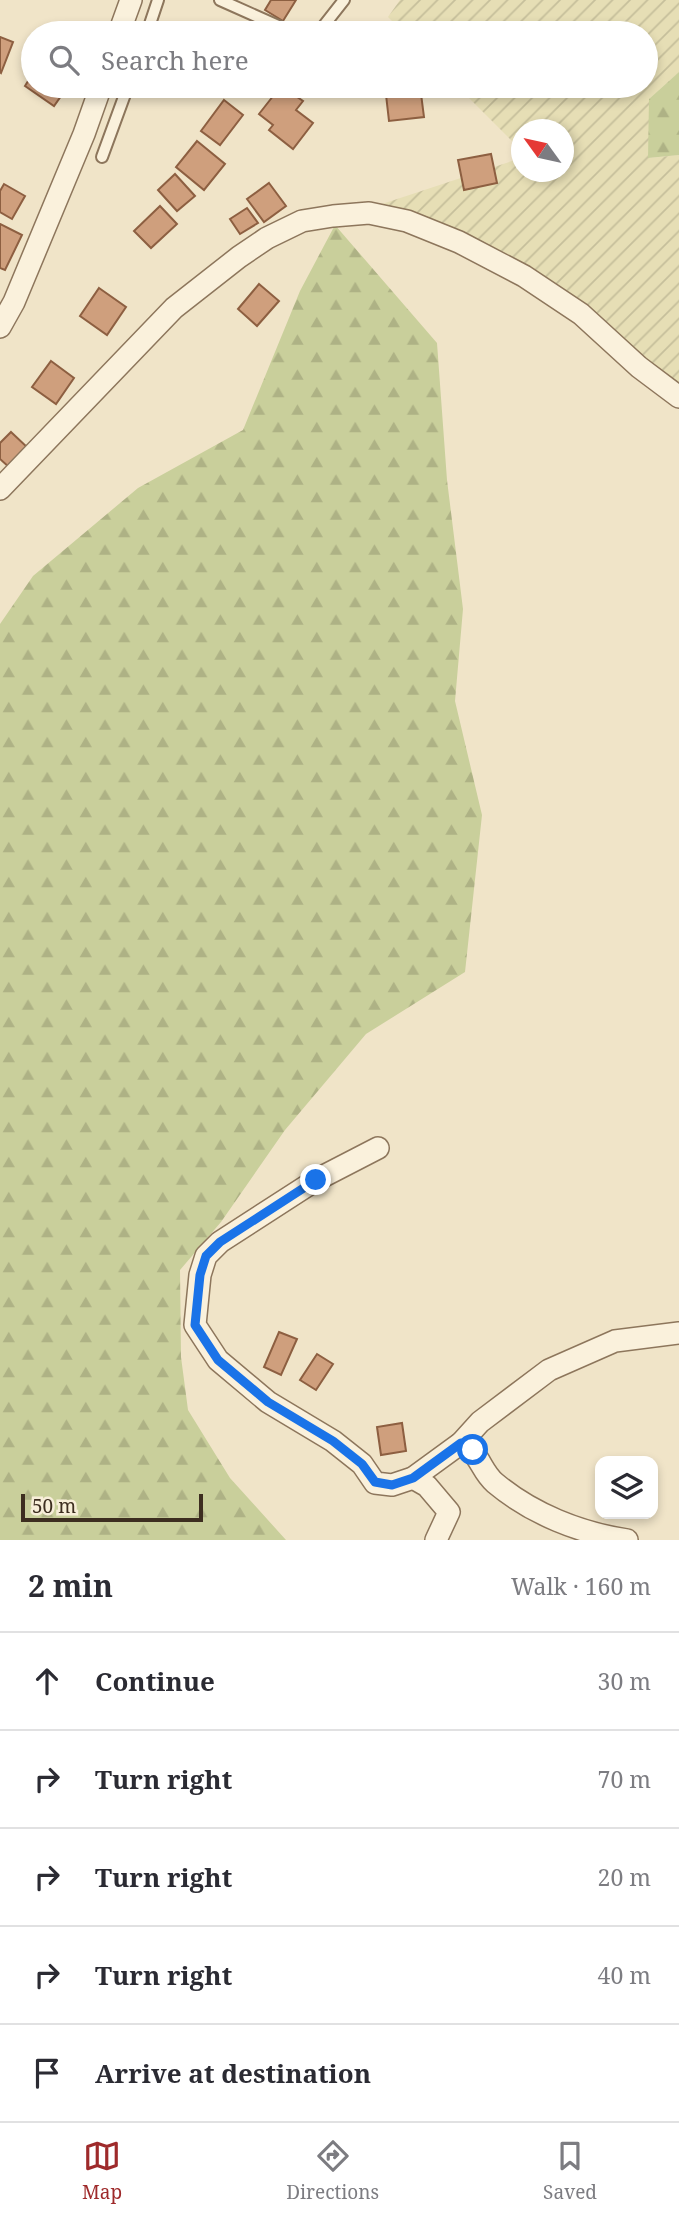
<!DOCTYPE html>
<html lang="en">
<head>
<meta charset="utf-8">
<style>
	body { margin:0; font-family:"Noto Serif",serif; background:#f7f7f7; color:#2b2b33 }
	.controls { position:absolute; right:21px; bottom:21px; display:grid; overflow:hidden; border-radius:14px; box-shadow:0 4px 10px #0003 }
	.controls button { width:63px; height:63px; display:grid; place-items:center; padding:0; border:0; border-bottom:2px solid #e1e1e2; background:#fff; color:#2b2b33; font:35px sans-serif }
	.compass { position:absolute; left:511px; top:119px; width:63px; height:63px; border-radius:50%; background:#fff; box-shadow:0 4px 10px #0003; rotate:303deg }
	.scale { position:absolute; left:21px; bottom:18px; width:182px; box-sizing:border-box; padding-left:7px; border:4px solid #3d2e20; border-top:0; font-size:19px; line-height:24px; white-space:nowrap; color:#3d2e20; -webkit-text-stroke:5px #f7eed8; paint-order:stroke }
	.stop { position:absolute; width:21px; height:21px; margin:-16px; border:5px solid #1a73e8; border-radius:50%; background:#fff }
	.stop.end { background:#1a73e8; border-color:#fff; box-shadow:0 2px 7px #0008 }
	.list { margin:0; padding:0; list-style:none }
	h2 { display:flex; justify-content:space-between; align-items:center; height:91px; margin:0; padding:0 28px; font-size:30px }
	h2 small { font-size:23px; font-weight:400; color:#7c7c81 }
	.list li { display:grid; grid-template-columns:46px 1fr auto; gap:21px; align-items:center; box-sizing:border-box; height:98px; padding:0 28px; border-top:2px solid #e1e1e2 }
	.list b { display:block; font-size:26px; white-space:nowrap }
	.list em { font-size:23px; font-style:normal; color:#7c7c81 }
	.icon { flex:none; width:38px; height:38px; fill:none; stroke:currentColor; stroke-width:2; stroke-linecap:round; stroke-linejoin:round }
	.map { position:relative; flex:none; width:679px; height:1540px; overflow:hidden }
	.search { position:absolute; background:#fff; box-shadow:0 4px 10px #0003; left:21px; right:21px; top:21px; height:77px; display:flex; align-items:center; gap:18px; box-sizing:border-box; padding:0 24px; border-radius:38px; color:#7c7c81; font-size:26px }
	.sheet { height:581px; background:#fff }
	nav { display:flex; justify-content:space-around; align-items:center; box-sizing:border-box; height:98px; border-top:2px solid #e1e1e2; background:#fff; font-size:19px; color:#7c7c81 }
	nav a { display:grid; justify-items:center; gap:4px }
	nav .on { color:#9e2a2b }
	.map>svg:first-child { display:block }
</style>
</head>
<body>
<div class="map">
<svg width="679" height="1540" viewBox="0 0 679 1540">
	<defs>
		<pattern id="farmland-furrows" width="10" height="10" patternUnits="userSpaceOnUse" patternTransform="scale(1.75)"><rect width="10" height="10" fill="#e6deb5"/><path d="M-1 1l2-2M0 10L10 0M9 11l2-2" fill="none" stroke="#c6bf9b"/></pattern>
		<pattern id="forest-firs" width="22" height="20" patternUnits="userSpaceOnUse" patternTransform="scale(1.75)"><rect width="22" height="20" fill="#c9cf9b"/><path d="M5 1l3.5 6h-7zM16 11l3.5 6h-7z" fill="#aeb285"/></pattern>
	</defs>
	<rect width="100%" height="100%" fill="#f0e4c8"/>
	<polygon fill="url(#farmland-furrows)" points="400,0 679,0 679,72 649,99 649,158 679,155 679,383 641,360 581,314 379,205 521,158 522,172 564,172 564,130 522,130 521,150 457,86 646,86 646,33 404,33 388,17"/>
	<g fill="url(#forest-firs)">
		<polygon points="679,72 679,155 648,158 649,99"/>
		<polygon points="335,225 437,343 447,480 463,609 455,701 482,815 465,972 366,1034 285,1130 221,1222 180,1270 181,1357 188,1410 230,1478 286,1540 0,1540 0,624 33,576 138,488 243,430 300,291"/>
	</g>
	<g fill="#cf9f7d" stroke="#8d5f41" stroke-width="2">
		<polygon points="271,0 296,0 283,21 265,10"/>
		<polygon points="0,37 13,42 1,73 0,72"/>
		<polygon points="33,73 33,86 68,86 54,106 25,86"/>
		<polygon points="281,86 303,101 296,110 313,123 293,149 269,130 273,125 259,114"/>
		<polygon points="385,86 420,86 424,117 389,121"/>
		<polygon points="224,100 243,115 220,145 201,131"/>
		<polygon points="197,141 225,164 204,190 176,167"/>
		<polygon points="491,154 497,183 464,190 458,160"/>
		<polygon points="175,174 195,196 177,211 158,190"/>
		<polygon points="269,183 286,206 264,222 247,199"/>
		<polygon points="4,184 25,196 12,219 0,212 0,191"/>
		<polygon points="160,206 177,224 151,248 134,231"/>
		<polygon points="247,208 258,223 240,234 230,219"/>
		<polygon points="0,224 22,235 5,270 0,268"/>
		<polygon points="259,284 279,301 257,326 238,309"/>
		<polygon points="99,288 126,307 107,335 80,316"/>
		<polygon points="51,361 74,378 56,404 32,387"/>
		<polygon points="11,432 28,448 10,468 0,459 0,443"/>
		<polygon points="279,1332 297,1339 281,1375 264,1367"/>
		<polygon points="317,1354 333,1364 316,1390 300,1380"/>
		<polygon points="402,1423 406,1451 381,1455 377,1427"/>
	</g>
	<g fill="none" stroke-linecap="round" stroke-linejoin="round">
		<defs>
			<g id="service">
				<polyline points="220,0 294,33"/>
				<polyline points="147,33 158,0"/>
				<polyline points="318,33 344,0"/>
				<polyline points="102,157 128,86"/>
			</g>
			<g id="minor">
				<polyline points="119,33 131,0"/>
				<polyline points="0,327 14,302 84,134 101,86"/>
				<polyline points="0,489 174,308 239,257 267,238 302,221 333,216 369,213 407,221 459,242 524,276 581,314 639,367 679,397"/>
				<polyline points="378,1148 316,1180 220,1242 206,1256 200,1275 195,1325 218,1360 268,1402 333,1441 362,1464 375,1483 392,1485 413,1478 461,1443 480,1422 549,1370 615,1341 679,1333"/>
				<path d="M461,1443C481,1454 480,1470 495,1483C532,1514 580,1533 627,1540"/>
				<polyline points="413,1478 427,1486 449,1512 436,1540"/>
			</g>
		</defs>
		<use href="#service" stroke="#8d765c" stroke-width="14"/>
		<use href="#minor" stroke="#8d765c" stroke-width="24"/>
		<use href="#service" stroke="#faf1dc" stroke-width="10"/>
		<use href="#minor" stroke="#faf1dc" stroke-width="21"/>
	</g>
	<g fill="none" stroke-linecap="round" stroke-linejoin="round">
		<polyline stroke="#1a73e8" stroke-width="9" points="316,1180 220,1242 206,1256 200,1275 195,1325 218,1360 268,1402 333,1441 362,1464 375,1482 392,1485 413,1478 461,1443 473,1450"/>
	</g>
</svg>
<div class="controls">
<button><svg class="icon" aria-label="layers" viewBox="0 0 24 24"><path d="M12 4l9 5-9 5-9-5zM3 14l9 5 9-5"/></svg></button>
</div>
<svg class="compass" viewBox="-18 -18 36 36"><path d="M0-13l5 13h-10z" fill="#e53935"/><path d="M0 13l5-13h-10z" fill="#7c7c81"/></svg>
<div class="scale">50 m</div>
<div class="stop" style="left:473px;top:1450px"></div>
<div class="stop end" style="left:316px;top:1180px"></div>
<div class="search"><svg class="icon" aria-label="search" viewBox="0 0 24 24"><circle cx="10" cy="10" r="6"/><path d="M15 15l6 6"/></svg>Search here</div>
</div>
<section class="sheet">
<h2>2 min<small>Walk · 160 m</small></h2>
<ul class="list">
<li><svg class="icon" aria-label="ahead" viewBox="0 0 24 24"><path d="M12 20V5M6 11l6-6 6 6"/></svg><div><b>Continue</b></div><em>30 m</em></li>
<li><svg class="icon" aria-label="right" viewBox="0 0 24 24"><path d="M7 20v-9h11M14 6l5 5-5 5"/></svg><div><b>Turn right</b></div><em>70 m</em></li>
<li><svg class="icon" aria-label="right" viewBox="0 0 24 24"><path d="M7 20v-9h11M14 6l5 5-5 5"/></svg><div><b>Turn right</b></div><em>20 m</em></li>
<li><svg class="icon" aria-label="right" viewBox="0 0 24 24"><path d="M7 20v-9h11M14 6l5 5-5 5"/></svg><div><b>Turn right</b></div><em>40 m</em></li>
<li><svg class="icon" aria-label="arrive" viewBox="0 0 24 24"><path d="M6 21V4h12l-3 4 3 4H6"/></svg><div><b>Arrive at destination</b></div></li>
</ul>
</section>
<nav>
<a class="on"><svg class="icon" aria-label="map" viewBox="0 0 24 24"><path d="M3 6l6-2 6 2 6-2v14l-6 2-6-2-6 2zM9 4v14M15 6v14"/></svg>Map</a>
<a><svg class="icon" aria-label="directions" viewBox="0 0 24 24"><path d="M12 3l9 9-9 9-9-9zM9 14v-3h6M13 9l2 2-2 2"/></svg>Directions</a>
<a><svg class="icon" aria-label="saved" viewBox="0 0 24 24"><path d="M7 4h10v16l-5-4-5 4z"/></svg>Saved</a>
</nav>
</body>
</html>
